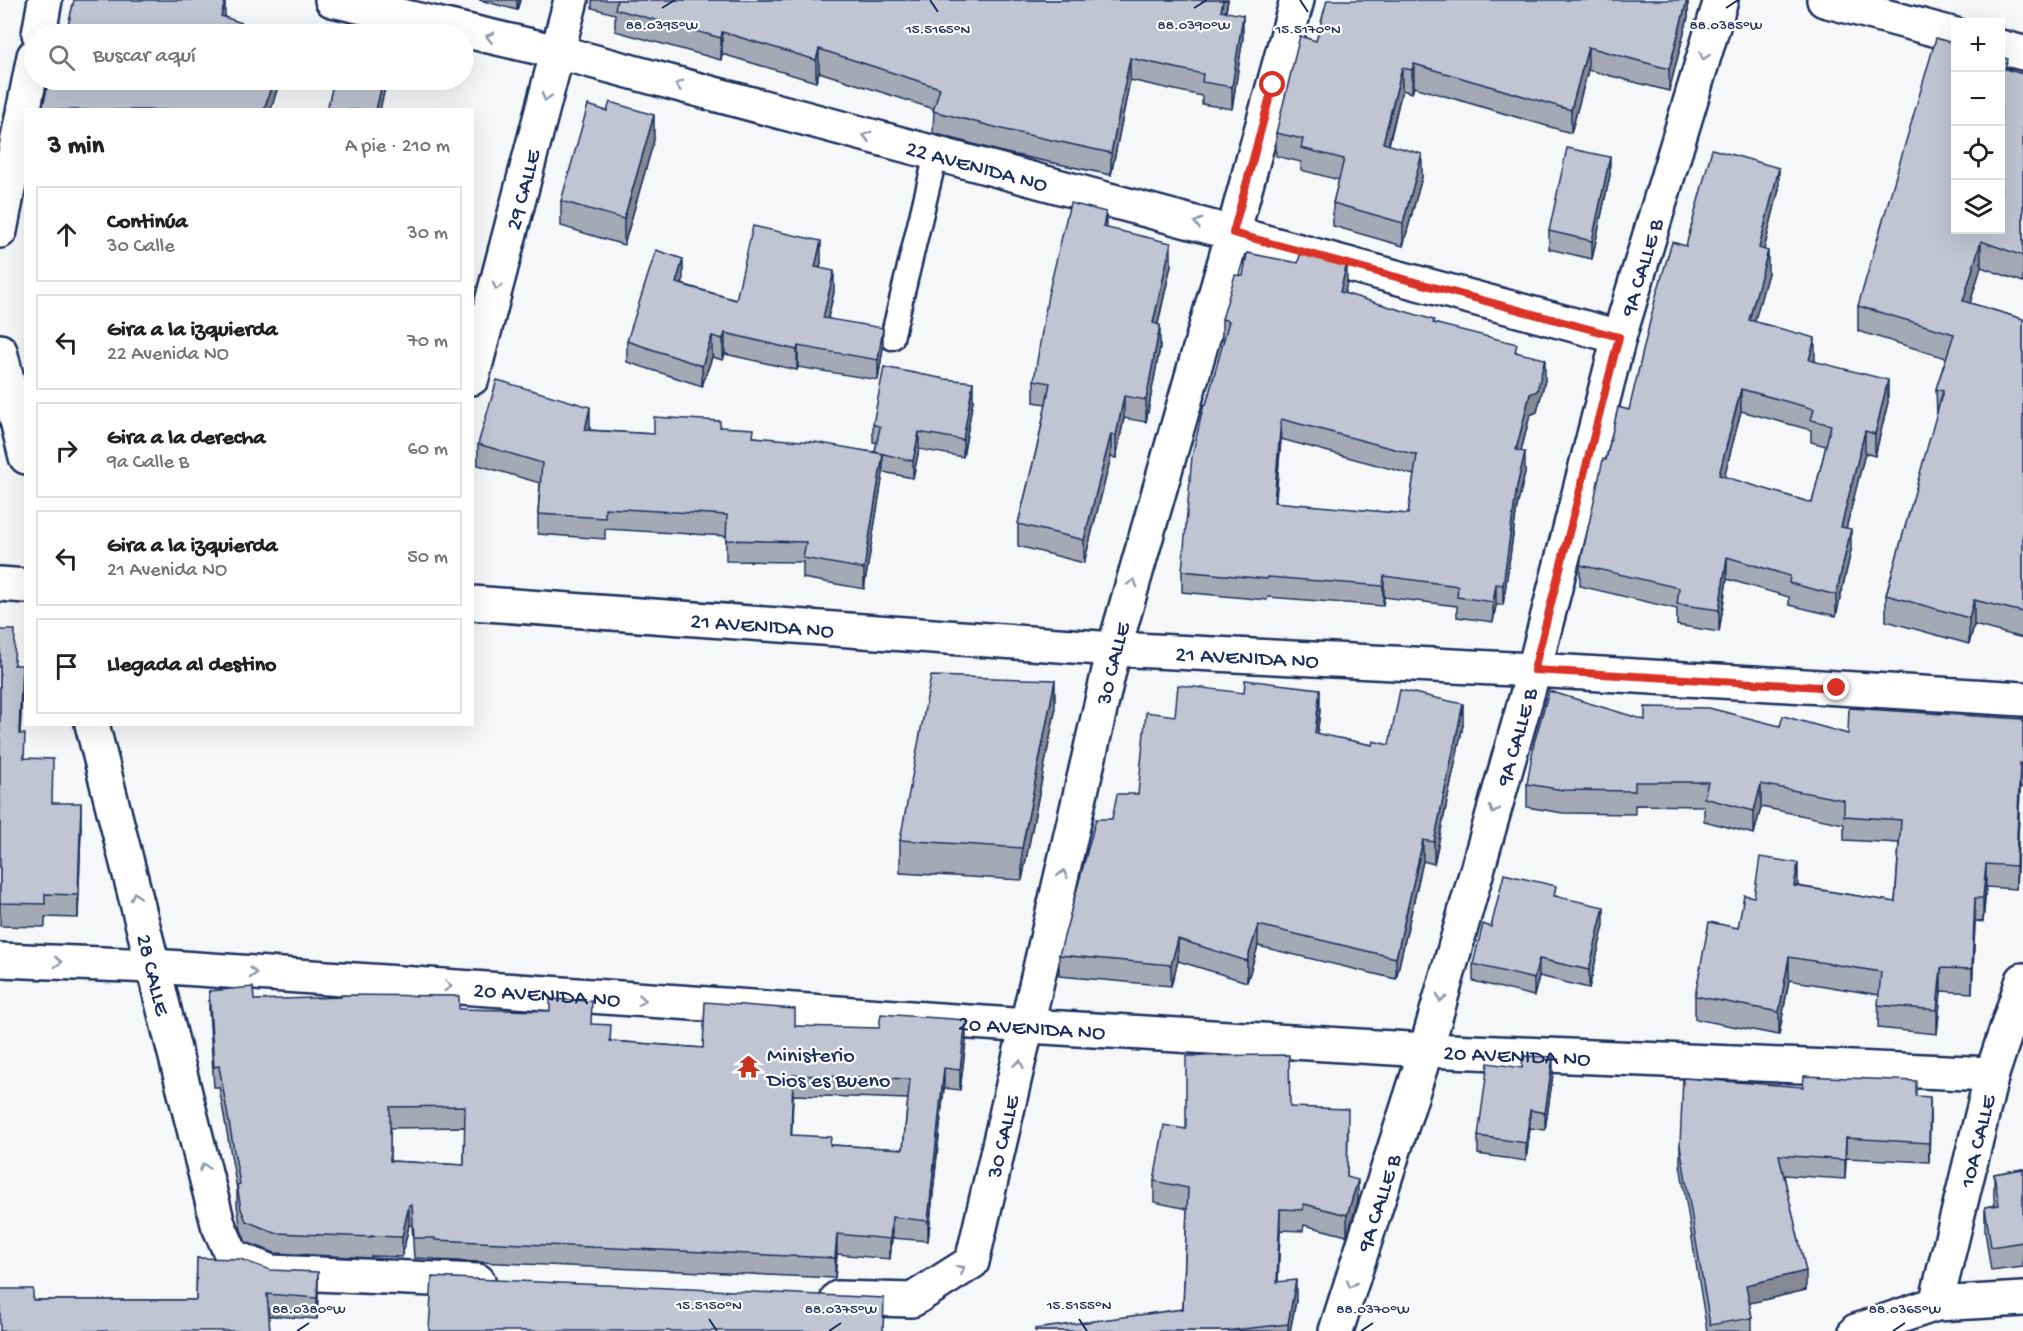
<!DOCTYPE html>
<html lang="es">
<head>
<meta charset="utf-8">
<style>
	body { margin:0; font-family:"Gochi Hand",sans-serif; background:#f6f6f6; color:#222 }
	.controls { position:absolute; right:18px; top:18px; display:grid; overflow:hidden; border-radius:0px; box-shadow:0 6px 24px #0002 }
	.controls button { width:54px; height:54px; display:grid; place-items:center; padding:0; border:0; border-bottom:2px solid #e0e0e0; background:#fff; color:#222; font:30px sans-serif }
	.stop { position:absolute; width:18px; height:18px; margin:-14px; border:4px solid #d93025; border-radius:50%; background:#fff }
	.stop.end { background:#d93025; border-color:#fff; box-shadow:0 2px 6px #0008 }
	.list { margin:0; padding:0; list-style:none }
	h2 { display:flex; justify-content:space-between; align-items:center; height:78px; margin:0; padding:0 24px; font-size:26px }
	h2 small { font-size:20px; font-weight:400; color:#767676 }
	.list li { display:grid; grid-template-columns:39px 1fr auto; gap:18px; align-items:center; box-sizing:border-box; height:96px; margin:0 12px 12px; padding:0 12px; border:2px solid #e0e0e0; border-radius:0px }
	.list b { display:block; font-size:22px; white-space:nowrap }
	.list p { margin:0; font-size:20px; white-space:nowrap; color:#767676 }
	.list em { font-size:20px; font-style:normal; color:#767676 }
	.icon { flex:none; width:33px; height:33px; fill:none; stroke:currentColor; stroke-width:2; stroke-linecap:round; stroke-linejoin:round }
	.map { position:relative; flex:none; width:2023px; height:1331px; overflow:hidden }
	.search { position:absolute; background:#fff; box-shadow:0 6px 24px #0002; left:24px; top:24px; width:450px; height:66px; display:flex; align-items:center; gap:15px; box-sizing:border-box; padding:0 21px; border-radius:33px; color:#767676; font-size:22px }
	.panel { position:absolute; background:#fff; box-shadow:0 6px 24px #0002; left:24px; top:108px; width:450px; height:618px; border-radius:0px }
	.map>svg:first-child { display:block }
</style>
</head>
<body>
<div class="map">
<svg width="2023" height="1331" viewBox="0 0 2023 1331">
	<rect width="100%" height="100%" fill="#f6f7f9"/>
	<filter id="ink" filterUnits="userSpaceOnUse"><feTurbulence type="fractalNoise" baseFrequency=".0167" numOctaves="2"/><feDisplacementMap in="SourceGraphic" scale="12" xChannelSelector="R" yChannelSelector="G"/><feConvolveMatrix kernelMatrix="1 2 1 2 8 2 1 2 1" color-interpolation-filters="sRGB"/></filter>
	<g filter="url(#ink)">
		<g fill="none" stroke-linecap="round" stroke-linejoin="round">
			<defs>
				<polyline id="service" points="892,338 936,154"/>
				<g id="minor">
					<path id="s1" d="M332,0L558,52L1619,337"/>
					<polyline points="1824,0 1956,35"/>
					<polyline points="39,34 45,0"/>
					<polyline points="2000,47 2023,53"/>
					<polyline points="0,231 34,56"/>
					<polyline points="0,351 26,457"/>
					<path id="s2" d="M472,378L571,0"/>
					<path id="s3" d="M92,724L218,1224L232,1256L271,1272L478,1281"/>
					<path id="s4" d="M0,960L153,966L1028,1026L1426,1050L1992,1074"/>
					<path id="s5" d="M838,1298L912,1300L972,1262L1114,649L1233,233L1297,0"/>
					<path id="s6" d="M1936,1304L1992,1074L2023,980"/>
					<path id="s7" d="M1336,1331L1426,1050L1534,670L1619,337L1721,0"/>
					<polyline points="1856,1331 1936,1304 2023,1299"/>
				</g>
				<g id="tertiary">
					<polyline points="0,584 26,586"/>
					<path id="s8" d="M472,603L1114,649L1534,670L2023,699"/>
				</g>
			</defs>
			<use href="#service" stroke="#1b2f5e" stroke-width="27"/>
			<use href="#minor" stroke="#1b2f5e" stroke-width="38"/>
			<use href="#tertiary" stroke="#1b2f5e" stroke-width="38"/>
			<use href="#service" stroke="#fff" stroke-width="22"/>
			<use href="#minor" stroke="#fff" stroke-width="33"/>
			<use href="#tertiary" stroke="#fff" stroke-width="33"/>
		</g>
		<g fill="#a5a9b5" stroke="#1b2f5e" stroke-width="1.5" fill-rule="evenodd">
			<polygon points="479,0 520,0 517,10"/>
			<polygon points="592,0 1228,0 1226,12 1243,37 1232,109 1202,104 1202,96 1130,80 1111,175 1006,153 933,133 934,109 819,72 816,82 722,54 721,60 615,31 615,14 592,8"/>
			<polygon points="1688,0 1688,17 1669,91 1588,70 1571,133 1414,87 1412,93 1402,90 1389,145 1422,177 1403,246 1333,226 1333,203 1339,180 1301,170 1301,162 1276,156 1276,133 1316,41"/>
			<polygon points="2008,70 2023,74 2023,282 1981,267 1970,303 2023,319 2023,638 1974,625 1969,644 1886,621 1886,595 1937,415 1936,389 1946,358 1858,331 1858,306"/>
			<polygon points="654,140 624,245 561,226 561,201"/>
			<polygon points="1610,175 1592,259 1549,249 1549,231"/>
			<path d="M1779,189L1764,249L1768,273L1754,322L1815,360L1814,361L1888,402L1875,456L1865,453L1846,528L1851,551L1836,616L1789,605V597L1727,579L1719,632L1677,625V609L1580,586V565L1606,460L1629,410L1686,246ZM1741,411L1811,430V442L1826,446L1812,503L1724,477Z"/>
			<polygon points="1106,227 1171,265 1158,324 1160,347 1146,422 1124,418 1116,458 1111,457 1084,563 1018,546 1018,524 1039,439 1046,404 1034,402 1034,380"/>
			<polygon points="821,262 820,268 834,292 828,318 883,348 878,380 798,367 797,370 725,354 723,360 712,357 702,386 627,362 627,341 683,280 682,284 736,300"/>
			<path d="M1298,263L1347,283L1344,293L1434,323L1517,352L1545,380L1537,412L1530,415L1521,451L1525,473L1517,507L1503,605H1496L1493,622L1457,617V606L1384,597L1383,606L1268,597L1267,600L1182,592V571L1206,405L1224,340H1222V319L1243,276ZM1281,439L1414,475L1408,514L1275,503Z"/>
			<polygon points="973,400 963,457 919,449 913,478 883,472 864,589 803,578 803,562 726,561 726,536 605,529 605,539 538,534 538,514 540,483 478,465 478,444 590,428 589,430 654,434 720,427 754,437 875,452 877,443 873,442 873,424"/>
			<polygon points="0,630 15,665 22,688 20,734 25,758 53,803 81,826 78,918 45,917 45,927 0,926"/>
			<polygon points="1320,710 1317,734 1372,745 1389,745 1463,725 1434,864 1423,861 1396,979 1258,946 1247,982 1178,961 1171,986 1059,976 1059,955 1112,819 1138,794"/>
			<polygon points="1055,712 1022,880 900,873 900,840"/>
			<polygon points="2023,719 2023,787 2020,787 2016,889 1986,887 1983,922 1975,921 1972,993 1941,991 1937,1034 1878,1028 1879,995 1789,980 1779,1035 1695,1019 1695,996 1738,928 1754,897 1798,886 1895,902 1899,843 1844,840 1844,824 1761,807 1754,834 1704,821 1704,806 1635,805 1635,814 1563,813 1527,807 1527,784 1645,720 1780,726 1848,734"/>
			<polygon points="1556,896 1604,925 1589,988 1539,976 1534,996 1473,981 1473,964 1491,927"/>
			<path d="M209,991L254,1000L459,1009L592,1024L611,1041L703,1048L795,1026L966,1041L960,1090L944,1088L928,1241L892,1238L890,1259L837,1254L835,1278L435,1260V1259L414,1258L412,1225H409L402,1257L371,1256V1258L275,1253L246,1242L241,1230L237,1205V1189L219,1087H214L209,1011ZM793,1095L908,1099L903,1149L831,1145L791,1135ZM465,1127L464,1165L390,1161V1128Z"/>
			<polygon points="1553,1074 1545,1130 1530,1128 1526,1161 1478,1154 1478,1136"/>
			<polygon points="1916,1096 1930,1116 1929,1162 1846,1158 1845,1179 1784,1175 1806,1290 1749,1303 1752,1318 1752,1331 1707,1331 1680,1164 1680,1145"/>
			<polygon points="1290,1107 1348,1130 1347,1177 1358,1201 1347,1236 1304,1225 1303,1231 1280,1230 1278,1282 1296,1301 1290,1331 1035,1331 1183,1309 1187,1209 1154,1202 1154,1181 1186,1129"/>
			<polygon points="2023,1169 2023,1267 1991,1271 1985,1231 1985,1207 1995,1205 1994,1198 1994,1174"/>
			<polygon points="197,1258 318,1293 317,1319 33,1300 196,1300"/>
		</g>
		<g fill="#868994" stroke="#1b2f5e" stroke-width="1.5">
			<polygon points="517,0 520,0 517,10"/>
			<polygon points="1223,0 1228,0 1221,34 1221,11"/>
			<polygon points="1687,0 1688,0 1688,17 1669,91 1669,69"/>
			<polygon points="225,2 225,27 221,16"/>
			<polygon points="1243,15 1243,37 1232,109 1232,87"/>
			<polygon points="722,32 722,54 721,60 721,38"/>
			<polygon points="1588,47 1588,70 1571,133 1571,110"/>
			<polygon points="819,49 819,72 816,82 816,60"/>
			<polygon points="1130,58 1130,80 1111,175 1111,153"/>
			<polygon points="1414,64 1414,87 1412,93 1412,70"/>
			<polygon points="1402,68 1402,90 1383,166 1383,143"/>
			<polygon points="273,80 280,80 271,110 264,110"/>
			<polygon points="383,80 387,80 380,110 376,110"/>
			<polygon points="654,115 654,140 624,245 624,219"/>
			<polygon points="1422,154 1422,177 1403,246 1403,223"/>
			<polygon points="1610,157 1610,175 1592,259 1592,241"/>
			<polygon points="1779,168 1779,189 1759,270 1759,248"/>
			<polygon points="1106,212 1106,234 1103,227"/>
			<polygon points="821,241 821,262 815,288 815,267"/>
			<polygon points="1981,241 1981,267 1963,326 1963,301"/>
			<polygon points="1171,243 1171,265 1153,345 1153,323"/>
			<polygon points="1768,251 1768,273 1749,342 1749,320"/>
			<polygon points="683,259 683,280 676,303 676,283"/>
			<polygon points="1347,263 1347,283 1340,312 1340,292"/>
			<polygon points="834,271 834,292 823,338 823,318"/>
			<polygon points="1160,325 1160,347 1146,422 1146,400"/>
			<polygon points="883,328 883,348 878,380 878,360"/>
			<polygon points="725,333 725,354 723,360 723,339"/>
			<polygon points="712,336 712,357 702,386 702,366"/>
			<polygon points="1815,338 1815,360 1809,382 1809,360"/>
			<polygon points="798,346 798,367 797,370 797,350"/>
			<polygon points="1545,359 1545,380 1537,412 1530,415 1516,471 1516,450 1530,394"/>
			<polygon points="1888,380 1888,402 1875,456 1875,434"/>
			<polygon points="973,382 973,400 963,457 963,440"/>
			<polygon points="1741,389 1741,411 1719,497 1719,475"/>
			<polygon points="1124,396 1124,418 1116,458 1116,436"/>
			<polygon points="590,407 590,428 585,450 585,430"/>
			<polygon points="1281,419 1281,439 1274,523 1274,502"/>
			<polygon points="1865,431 1865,453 1841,549 1841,527"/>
			<polygon points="919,432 919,449 913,478 913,461"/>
			<polygon points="1111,434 1111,457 1084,563 1084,540"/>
			<polygon points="1525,452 1525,473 1517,507 1503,605 1503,585 1517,486"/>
			<polygon points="883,454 883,474 864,589 864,569"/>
			<polygon points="1851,529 1851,551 1836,616 1836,595"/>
			<polygon points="1727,557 1727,579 1719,632 1719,610"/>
			<polygon points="1384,576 1384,597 1383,606 1383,586"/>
			<polygon points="1496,584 1496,605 1493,622 1493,602"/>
			<polygon points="1974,600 1974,625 1969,644 1969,618"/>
			<polygon points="22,665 22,688 19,757 19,734"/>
			<polygon points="1055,680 1055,712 1022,880 1022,848"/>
			<polygon points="1320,689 1320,710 1315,755 1315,733"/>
			<polygon points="1463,704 1463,725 1434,864 1434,842"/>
			<polygon points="2020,763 2020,787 2016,889 2016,866"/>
			<polygon points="1761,784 1761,807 1754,834 1754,811"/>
			<polygon points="81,803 81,826 78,918 78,895"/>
			<polygon points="1423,840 1423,861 1396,979 1396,958"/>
			<polygon points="1798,863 1798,886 1794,886"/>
			<polygon points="1986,864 1986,887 1983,922 1983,898"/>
			<polygon points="1975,898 1975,921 1972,993 1972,969"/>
			<polygon points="1604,907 1604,925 1589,988 1589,970"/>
			<polygon points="1258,925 1258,946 1247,982 1247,961"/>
			<polygon points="1178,939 1178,961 1171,986 1171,965"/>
			<polygon points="1789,957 1789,980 1779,1035 1779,1012"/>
			<polygon points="1539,959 1539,976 1534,996 1534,979"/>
			<polygon points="1941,968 1941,991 1937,1034 1937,1010"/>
			<polygon points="966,1020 966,1041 960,1090 960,1070"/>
			<polygon points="1553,1057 1553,1074 1545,1130 1545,1113"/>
			<polygon points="944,1068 944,1088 928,1241 928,1221"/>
			<polygon points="793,1075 793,1095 791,1155 791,1135"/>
			<polygon points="1930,1097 1930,1116 1929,1162 1929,1143"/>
			<polygon points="1530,1110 1530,1128 1526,1161 1526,1143"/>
			<polygon points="1846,1138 1846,1158 1845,1179 1845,1160"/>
			<polygon points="1358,1180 1358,1201 1347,1236 1347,1215"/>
			<polygon points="409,1205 409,1225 402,1257 402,1237"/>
			<polygon points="1280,1209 1280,1230 1277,1303 1277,1282"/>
			<polygon points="892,1217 892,1238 890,1259 890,1239"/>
			<polygon points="837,1234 837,1254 835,1278 835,1258"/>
			<polygon points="1806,1271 1806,1290 1746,1304 1746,1285"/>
			<polygon points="318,1272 318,1293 317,1319 317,1298"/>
			<polygon points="1296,1280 1296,1301 1290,1331 1288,1331 1288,1324"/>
		</g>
		<g fill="#c0c4d3" stroke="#1b2f5e" stroke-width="1.5" fill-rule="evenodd">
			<polygon points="74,0 214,0 225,2 221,16 251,26 248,34 66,34"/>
			<polygon points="617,0 1223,0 1221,11 1243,15 1232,87 1202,82 1203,74 1130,58 1111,153 1006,130 933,111 940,88 819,49 816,60 722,32 721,38 615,9"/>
			<polygon points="1327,0 1687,0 1669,69 1588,47 1571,110 1414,64 1412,70 1402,68 1383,143 1422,154 1403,223 1333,203 1344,159 1301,148 1303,139 1276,133 1300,36 1316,41"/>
			<polygon points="348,24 389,34 345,34"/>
			<polygon points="1936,38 1956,44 1956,230 2001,230 2001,57 2008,59 2005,69 2023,74 2023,256 1981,241 1963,301 2023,319 2023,612 1974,600 1969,618 1886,595 1943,391 1936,389 1954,334 1858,306"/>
			<polygon points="49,80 273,80 264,110 42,110"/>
			<polygon points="334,80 383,80 376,110 327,110"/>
			<polygon points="610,102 654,115 624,219 561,201 588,105 607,111"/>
			<polygon points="1567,148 1610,157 1592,241 1549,231"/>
			<path d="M1712,149L1779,168L1759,248L1768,251L1749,320L1815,338L1809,360L1888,380L1875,434L1865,431L1841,527L1851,529L1836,595L1789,583L1790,576L1727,557L1719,610L1677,604L1679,588L1580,565L1603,459L1606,460L1618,407L1629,410L1656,296L1672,242L1686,246ZM1741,389L1814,409L1811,420L1831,425L1812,503L1719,475Z"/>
			<polygon points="1070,203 1106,212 1103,227 1171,243 1153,323 1160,325 1146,400 1124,396 1116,436 1111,434 1084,540 1018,524 1039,439 1050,383 1034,380 1048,295"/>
			<polygon points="753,226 821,241 815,267 834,271 823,318 883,328 878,360 798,346 797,350 725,333 723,339 712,336 702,366 627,341 656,250 683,259 676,283 736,300"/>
			<path d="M1301,251L1347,263L1340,292L1434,320L1433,323L1517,344L1515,352L1545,359L1537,391L1530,394L1516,450L1525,452L1517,486L1503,585L1496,584L1493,602L1457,597L1458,586L1384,576L1383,586L1268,577L1267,579L1182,571L1192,456L1204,404L1206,405L1229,321L1222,319L1235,275L1243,276L1247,253L1298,263ZM1281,419L1417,455L1408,514L1274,502Z"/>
			<polygon points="884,367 945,379 973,382 963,440 919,432 913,461 875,452 880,427 873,424"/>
			<polygon points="497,380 590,407 585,430 654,434 654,417 720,421 720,427 754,429 753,437 815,442 883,454 864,569 803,558 806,542 726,540 727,515 605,508 605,518 538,514 542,463 478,444"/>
			<polygon points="0,630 15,630 14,665 22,665 19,734 25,734 24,758 53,759 52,803 81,803 78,895 45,894 45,904 0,903"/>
			<polygon points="931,676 1055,680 1022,848 900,840"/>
			<polygon points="1245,680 1320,689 1315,733 1372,745 1373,741 1389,745 1400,690 1463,704 1434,842 1423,840 1396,958 1258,925 1247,961 1178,939 1171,965 1059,955 1096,819 1112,819 1117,794 1138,794 1146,712 1175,716 1178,685 1244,693"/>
			<polygon points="1549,691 1645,720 1645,707 1709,708 1780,726 1783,716 1848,734 1849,708 2023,719 2023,764 2020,763 2016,866 1986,864 1983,898 1975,898 1972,969 1941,968 1937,1010 1878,1005 1881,972 1789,957 1779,1012 1695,996 1709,922 1738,928 1744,895 1754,897 1760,857 1798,863 1794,886 1895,902 1901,820 1844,816 1844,800 1761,784 1754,811 1704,798 1708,782 1635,782 1635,791 1563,790 1527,784 1534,743"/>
			<polygon points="1504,874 1556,886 1554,896 1604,907 1589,970 1539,959 1534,979 1473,964 1483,924 1491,927"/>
			<path d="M253,987L254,1000L341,997V995L459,996V1009L550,1011V999L592,1001L591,1024L611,1025L610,1041L703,1048L705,1002L795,1009V1026L879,1028L881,1014L966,1020L960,1070L944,1068L928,1221L892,1217L890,1239L837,1234L835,1258L435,1240V1238H414L412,1205H409L402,1237L371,1236V1237L275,1233L246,1221L241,1209L237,1185L240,1184L219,1066L214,1067L209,991ZM793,1075L910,1079L903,1149L830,1145L831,1137L791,1135ZM465,1106L464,1165L390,1161V1107Z"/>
			<polygon points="1289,1055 1290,1107 1348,1109 1347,1177 1358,1180 1347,1215 1304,1204 1303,1210 1280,1209 1277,1282 1296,1280 1288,1324 1225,1331 1035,1331 1035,1329 1183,1309 1188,1188 1154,1181 1164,1125 1186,1129 1186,1056"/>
			<polygon points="1523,1056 1553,1057 1545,1113 1530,1110 1526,1143 1478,1136 1488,1063 1522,1068"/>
			<polygon points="1804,1076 1916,1081 1916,1096 1930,1097 1929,1143 1846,1138 1845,1160 1779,1155 1806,1271 1746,1285 1752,1318 1710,1325 1680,1145 1683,1078 1803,1087"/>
			<polygon points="2023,1169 2023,1242 1991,1247 1985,1207 1999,1205 1994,1174"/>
			<polygon points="197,1258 240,1259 270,1270 318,1272 317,1298 267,1294 270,1331 0,1331 0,1289 33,1289 33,1300 196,1300"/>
			<polygon points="432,1277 884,1298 883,1331 429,1331"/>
		</g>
		<defs><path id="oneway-chevron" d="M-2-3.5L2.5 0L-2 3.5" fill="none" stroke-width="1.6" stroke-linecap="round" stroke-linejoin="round" transform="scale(1.5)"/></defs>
		<g stroke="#8d97ae">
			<use href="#oneway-chevron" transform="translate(490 37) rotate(-167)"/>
			<use href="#oneway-chevron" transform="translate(1704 56) rotate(107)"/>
			<use href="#oneway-chevron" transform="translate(679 85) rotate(-165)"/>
			<use href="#oneway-chevron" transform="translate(546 97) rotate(105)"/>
			<use href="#oneway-chevron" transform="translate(867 136) rotate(-165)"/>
			<use href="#oneway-chevron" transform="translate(1198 223) rotate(-165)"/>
			<use href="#oneway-chevron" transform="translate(497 286) rotate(105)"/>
			<use href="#oneway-chevron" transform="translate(1133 583) rotate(-74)"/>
			<use href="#oneway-chevron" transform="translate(1494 810) rotate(106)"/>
			<use href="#oneway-chevron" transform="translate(1063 874) rotate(-77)"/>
			<use href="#oneway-chevron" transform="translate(135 896) rotate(-104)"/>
			<use href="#oneway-chevron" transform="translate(58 962) rotate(2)"/>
			<use href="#oneway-chevron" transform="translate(253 973) rotate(4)"/>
			<use href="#oneway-chevron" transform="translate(448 986) rotate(4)"/>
			<use href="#oneway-chevron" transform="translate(1441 998) rotate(106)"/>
			<use href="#oneway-chevron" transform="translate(642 1000) rotate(4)"/>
			<use href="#oneway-chevron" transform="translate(1019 1064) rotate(-77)"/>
			<use href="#oneway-chevron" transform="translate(204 1167) rotate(-104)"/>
			<use href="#oneway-chevron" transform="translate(961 1269) rotate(-33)"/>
			<use href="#oneway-chevron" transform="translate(1351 1284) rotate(108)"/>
		</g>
	</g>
	<g fill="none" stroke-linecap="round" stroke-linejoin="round" filter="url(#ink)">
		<polyline stroke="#d93025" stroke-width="8" points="1273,85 1233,233 1619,337 1534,670 1837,688"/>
	</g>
	<path fill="none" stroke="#1b2f5e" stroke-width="2" d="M930,0L938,12M1300,0L1308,12M662,8L675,0M1194,8L1207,0M1726,8L1738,0M709,1319L717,1331M1079,1319L1087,1331M297,1331L309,1323M829,1331L841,1323M1361,1331L1373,1323M1893,1331L1905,1323"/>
	<defs>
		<symbol id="temple-bare" viewBox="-9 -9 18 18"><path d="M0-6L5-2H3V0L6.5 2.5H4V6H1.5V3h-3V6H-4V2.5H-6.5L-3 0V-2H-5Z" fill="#c8321e" stroke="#fff" stroke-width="2.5" paint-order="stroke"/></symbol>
	</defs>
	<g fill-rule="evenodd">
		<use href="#temple-bare" x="732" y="1050" width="33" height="33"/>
	</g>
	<g text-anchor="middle" stroke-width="4.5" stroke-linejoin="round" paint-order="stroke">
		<g font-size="22" fill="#1b2f5e" stroke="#fff">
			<text dy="8" stroke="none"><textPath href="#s1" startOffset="666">22 AVENIDA NO</textPath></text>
			<text dy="8" stroke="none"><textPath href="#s2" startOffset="195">29 CALLE</textPath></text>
			<text dy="8" stroke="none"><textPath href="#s7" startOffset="1107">9A CALLE B</textPath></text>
			<text dy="8" stroke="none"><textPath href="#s8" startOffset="291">21 AVENIDA NO</textPath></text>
			<text dy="8" stroke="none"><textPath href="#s8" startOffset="777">21 AVENIDA NO</textPath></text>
			<text dy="8" stroke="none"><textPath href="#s5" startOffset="760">30 CALLE</textPath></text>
			<text dy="8" stroke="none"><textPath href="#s7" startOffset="621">9A CALLE B</textPath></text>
			<text dy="8" stroke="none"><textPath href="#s3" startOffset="258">28 CALLE</textPath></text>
			<text dy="8" stroke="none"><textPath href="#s4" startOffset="548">20 AVENIDA NO</textPath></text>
			<text dy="8" stroke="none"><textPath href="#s4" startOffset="1034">20 AVENIDA NO</textPath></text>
			<text dy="8" stroke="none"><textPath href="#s4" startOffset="1520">20 AVENIDA NO</textPath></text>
			<text dy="8" stroke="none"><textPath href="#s5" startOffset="274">30 CALLE</textPath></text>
			<text dy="8" stroke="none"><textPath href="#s6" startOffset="168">10A CALLE</textPath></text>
			<text dy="8" stroke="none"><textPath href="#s7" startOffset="135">9A CALLE B</textPath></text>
		</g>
		<g font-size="22" fill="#1b2f5e" stroke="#fff" text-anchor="start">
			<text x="767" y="1061">Ministerio<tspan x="767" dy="25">Dios es Bueno</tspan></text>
		</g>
	</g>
	<g font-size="15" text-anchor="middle" fill="#1b2f5e" stroke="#fff" stroke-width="4.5" stroke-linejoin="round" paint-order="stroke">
		<text x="662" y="29">88.0395°W</text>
		<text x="1194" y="29">88.0390°W</text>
		<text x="1726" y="29">88.0385°W</text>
		<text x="938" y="33">15.5165°N</text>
		<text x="1308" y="33">15.5170°N</text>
		<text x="709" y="1309">15.5150°N</text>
		<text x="1079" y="1309">15.5155°N</text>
		<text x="309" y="1313">88.0380°W</text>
		<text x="841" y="1313">88.0375°W</text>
		<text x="1373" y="1313">88.0370°W</text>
		<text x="1905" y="1313">88.0365°W</text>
	</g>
</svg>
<div class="controls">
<button>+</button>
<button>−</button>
<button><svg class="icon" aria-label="locate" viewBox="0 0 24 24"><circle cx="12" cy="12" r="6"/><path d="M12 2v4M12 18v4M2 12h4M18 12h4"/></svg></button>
<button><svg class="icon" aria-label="layers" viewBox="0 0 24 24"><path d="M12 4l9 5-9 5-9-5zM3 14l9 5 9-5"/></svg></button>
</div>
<div class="stop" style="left:1273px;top:85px"></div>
<div class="stop end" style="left:1837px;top:688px"></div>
<div class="search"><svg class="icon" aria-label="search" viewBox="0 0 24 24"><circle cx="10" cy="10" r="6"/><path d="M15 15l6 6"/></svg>Buscar aquí</div>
<section class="panel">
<h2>3 min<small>A pie · 210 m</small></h2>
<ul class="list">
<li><svg class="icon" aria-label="ahead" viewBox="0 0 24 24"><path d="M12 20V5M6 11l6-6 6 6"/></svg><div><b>Continúa</b><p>30 Calle</p></div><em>30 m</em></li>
<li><svg class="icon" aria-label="left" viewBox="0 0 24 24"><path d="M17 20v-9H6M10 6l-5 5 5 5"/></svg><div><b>Gira a la izquierda</b><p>22 Avenida NO</p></div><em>70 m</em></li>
<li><svg class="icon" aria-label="right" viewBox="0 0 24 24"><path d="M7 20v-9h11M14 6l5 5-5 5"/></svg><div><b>Gira a la derecha</b><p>9a Calle B</p></div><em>60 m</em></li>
<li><svg class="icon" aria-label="left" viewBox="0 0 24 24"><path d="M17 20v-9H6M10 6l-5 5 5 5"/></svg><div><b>Gira a la izquierda</b><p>21 Avenida NO</p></div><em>50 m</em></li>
<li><svg class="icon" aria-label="arrive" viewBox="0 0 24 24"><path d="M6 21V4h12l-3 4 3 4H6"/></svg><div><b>Llegada al destino</b></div></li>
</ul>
</section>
</div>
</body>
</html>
